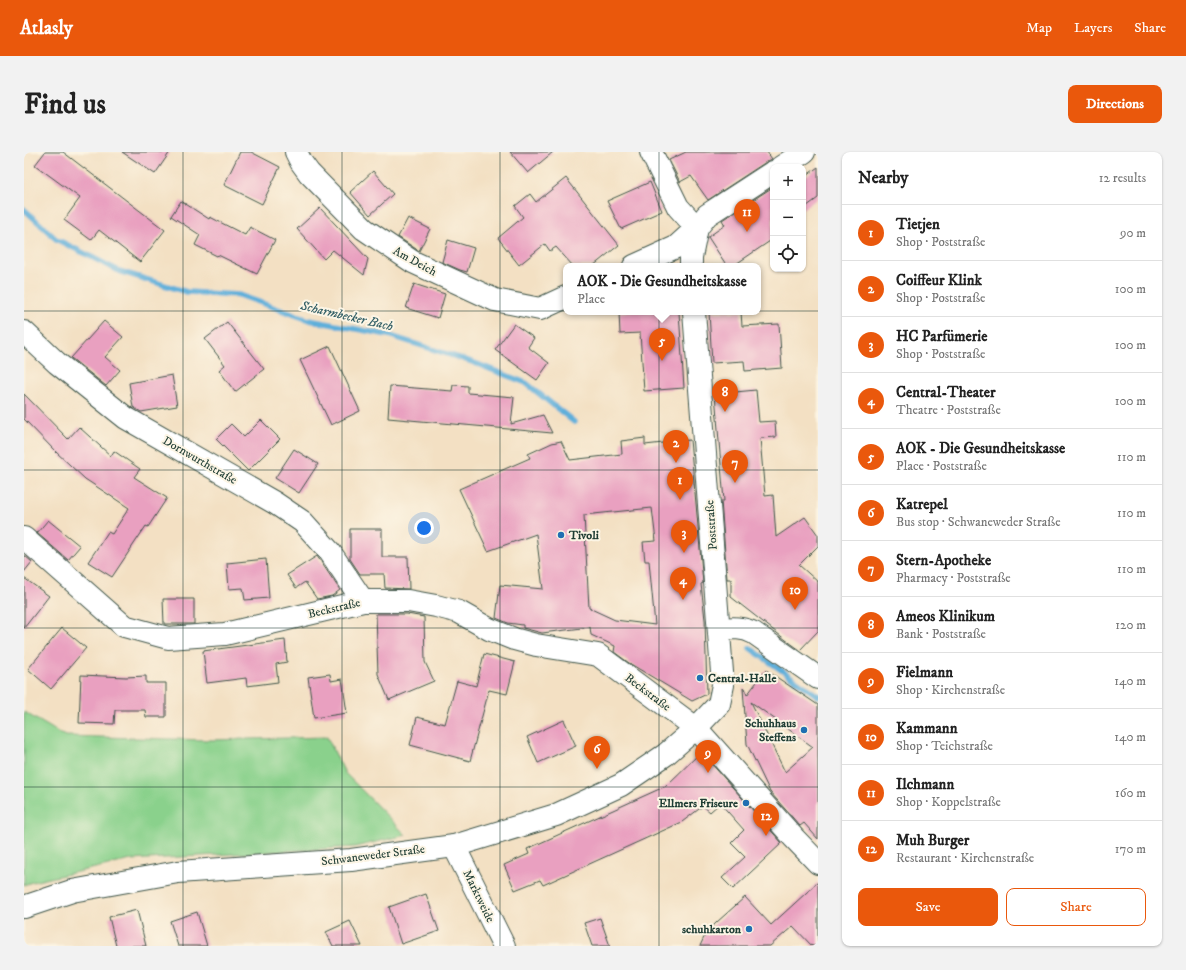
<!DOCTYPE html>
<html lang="en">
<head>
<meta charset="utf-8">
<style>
	body { margin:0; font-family:"IM FELL DW Pica",serif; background:#f2f2f2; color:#222 }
	.controls { position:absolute; right:12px; top:12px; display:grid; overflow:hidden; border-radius:8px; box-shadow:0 1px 3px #0004 }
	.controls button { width:36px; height:36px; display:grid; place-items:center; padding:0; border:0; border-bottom:1px solid #e0e0e0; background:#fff; color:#222; font:20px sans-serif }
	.you { position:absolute; left:400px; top:376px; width:14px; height:14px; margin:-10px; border:3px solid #fff; border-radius:50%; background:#1a73e8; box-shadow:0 0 0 6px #1a73e833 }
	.badge { display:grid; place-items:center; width:26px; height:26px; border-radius:50%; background:#ea580c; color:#fff; font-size:13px; font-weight:700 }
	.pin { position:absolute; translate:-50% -33px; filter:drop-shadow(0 1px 2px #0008) }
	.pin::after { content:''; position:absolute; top:21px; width:14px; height:12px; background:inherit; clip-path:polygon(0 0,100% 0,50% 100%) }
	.popup { position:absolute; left:539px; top:111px; width:198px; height:52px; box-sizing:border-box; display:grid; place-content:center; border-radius:8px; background:#fff; filter:drop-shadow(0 1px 3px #0005); font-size:13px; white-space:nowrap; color:#767676 }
	.popup b { font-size:15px; color:#222 }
	.popup::after { content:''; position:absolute; left:50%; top:100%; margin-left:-8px; border:8px solid transparent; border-top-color:#fff }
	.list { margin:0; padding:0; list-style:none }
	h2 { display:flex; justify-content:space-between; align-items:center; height:52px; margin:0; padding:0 16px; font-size:17px }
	h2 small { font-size:13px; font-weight:400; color:#767676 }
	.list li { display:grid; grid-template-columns:26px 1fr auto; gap:12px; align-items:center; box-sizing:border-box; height:56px; padding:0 16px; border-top:1px solid #e0e0e0 }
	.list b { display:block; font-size:15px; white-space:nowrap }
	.list p { margin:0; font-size:13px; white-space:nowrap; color:#767676 }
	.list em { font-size:13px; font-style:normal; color:#767676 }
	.actions { display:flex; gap:8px; padding:12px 16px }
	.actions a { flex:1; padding:9px 0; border:1px solid #ea580c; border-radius:8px; text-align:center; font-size:14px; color:#ea580c }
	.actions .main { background:#ea580c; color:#fff }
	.icon { flex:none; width:22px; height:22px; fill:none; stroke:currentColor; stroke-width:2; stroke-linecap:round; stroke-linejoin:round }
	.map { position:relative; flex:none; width:794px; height:794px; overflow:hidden; border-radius:8px }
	header { display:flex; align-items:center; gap:24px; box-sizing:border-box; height:56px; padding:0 20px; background:#ea580c; color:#fff }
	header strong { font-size:19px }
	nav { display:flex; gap:22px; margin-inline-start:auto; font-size:14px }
	.intro { display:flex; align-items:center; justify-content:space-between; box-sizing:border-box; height:96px; padding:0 24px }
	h1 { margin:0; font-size:28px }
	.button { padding:10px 18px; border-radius:8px; background:#ea580c; color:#fff; font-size:14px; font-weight:700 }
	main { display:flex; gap:24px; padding:0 24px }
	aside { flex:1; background:#fff; border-radius:8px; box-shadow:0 1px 3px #0004 }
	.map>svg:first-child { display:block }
</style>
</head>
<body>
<header>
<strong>Atlasly</strong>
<nav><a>Map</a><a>Layers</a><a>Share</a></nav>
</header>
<div class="intro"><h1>Find us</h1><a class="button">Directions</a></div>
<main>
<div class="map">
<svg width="794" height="794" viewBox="0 0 794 794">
	<rect width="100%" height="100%" fill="#fcf5e5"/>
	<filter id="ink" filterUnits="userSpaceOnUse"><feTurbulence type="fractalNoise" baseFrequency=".025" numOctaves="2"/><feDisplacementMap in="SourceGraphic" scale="8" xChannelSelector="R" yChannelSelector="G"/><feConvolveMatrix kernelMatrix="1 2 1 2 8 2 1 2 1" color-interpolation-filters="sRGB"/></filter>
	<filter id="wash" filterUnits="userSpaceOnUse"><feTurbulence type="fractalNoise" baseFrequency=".012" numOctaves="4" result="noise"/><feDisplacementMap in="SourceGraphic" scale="16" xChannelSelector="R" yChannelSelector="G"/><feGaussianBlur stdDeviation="0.9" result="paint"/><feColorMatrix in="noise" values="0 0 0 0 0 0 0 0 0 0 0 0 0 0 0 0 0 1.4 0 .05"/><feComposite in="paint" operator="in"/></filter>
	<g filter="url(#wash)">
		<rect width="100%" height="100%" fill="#f3e0c3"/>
		<polygon fill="#8ad18c" stroke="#548760" points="0,560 41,584 185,588 303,585 321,621 382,683 331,695 107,708 8,730 0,733"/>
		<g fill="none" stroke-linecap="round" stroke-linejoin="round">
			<g stroke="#5fafda" stroke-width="5.5">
				<polyline points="0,57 32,87 95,119 163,140 215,143 285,168 364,183 448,210 502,231 550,270"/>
				<polyline points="726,496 794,544"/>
			</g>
		</g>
		<g id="blocks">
			<g fill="#e9a0c0" fill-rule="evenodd">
				<polygon points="21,0 39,0 141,78 116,110 75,78 67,88 40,68 56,46 11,13"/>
				<polygon points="98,0 146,0 131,22"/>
				<polygon points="216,0 227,0 256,15 238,52 200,33"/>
				<polygon points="486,0 529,0 504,21"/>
				<polygon points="662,0 743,0 748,7 742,10 684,48 667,24 656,30 645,8"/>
				<polygon points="794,15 794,46 779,57 779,26"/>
				<polygon points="349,19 369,42 346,63 326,40"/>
				<polygon points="542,26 595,93 569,114 549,114 532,95 526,99 521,92 495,113 474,86 499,65 491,54 506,42 512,50"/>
				<polygon points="626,30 638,59 597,77 583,49"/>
				<polygon points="749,35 749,87 709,114 703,114 684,85 701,73 698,68"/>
				<polygon points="157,49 185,67 186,65 221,83 226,75 251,88 233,122 194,103 193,104 171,93 176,83 147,64"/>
				<polygon points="296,56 344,107 340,123 309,98 300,107 273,77"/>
				<polygon points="384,66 406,77 395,99 374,85"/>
				<polygon points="424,88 450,96 443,120 436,118 418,110"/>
				<polygon points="390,132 421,142 414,166 382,156"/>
				<polygon points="595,160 655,160 660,236 620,239 616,181 596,182"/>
				<polygon points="685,160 717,160 718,174 755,172 758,216 721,219 720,209 688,211"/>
				<polygon points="80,169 99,185 81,205 96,218 82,234 47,206"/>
				<polygon points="203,170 240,217 211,240 195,218 201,213 181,187"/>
				<polygon points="490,172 510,186 504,195 525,211 513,228 471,198"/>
				<polygon points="306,194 336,259 307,273 276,208"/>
				<polygon points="148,223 153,254 117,260 109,255 105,231"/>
				<polygon points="429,233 444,234 444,241 490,245 487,272 519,263 528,281 364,266 366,234 428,239"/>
				<polygon points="732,238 735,270 751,269 752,285 736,286 741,344 749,343 752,385 781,365 794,383 794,394 775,413 794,430 794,479 776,498 762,488 707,445 707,427 703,427 697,349 700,349 691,242"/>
				<polygon points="0,242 44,287 55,275 87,304 90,299 116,317 110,325 143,346 124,375 122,374 88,425 64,410 84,380 88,382 105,356 61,327 32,300 0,267"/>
				<polygon points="237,268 256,287 224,319 192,287 207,272 220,285"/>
				<path d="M621,286V293L666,288L672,352L679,431L677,432L681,468L683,542L668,549L605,511L590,500L591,494L567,483L566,475L518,481L499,476V473L484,471L472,466L476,433L519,437L512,382L464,399L435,337L506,306L504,302L528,291L537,289L546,308L598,302L597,289ZM628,356L632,389L619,390L621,409H625L631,473L591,468L565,456L560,363Z"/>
				<polygon points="270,297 294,312 275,341 251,326"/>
				<polygon points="24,368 56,394 44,408 13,381"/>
				<polygon points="326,377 358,377 358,405 384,405 385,437 361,436 360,422 336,422 326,407"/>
				<polygon points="0,403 8,410 0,420"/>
				<polygon points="293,404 316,438 308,444 293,447 281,430 272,436 263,423"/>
				<polygon points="242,407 245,446 221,448 219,436 205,437 203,411"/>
				<polygon points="0,426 25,444 0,476"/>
				<polygon points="139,447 170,447 170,472 140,472"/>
				<polygon points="352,462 383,462 400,465 401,510 410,529 365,548 354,522"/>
				<polygon points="38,476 62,496 27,537 4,517"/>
				<polygon points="261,488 263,510 252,512 254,530 223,534 222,526 183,531 179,499"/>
				<polygon points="460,502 491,510 483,542 465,538 446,609 386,593 393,565 421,572 433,529 452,534"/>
				<path d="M742,518L794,553V687L780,671L776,674L746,640L723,592L719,536H720L723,543ZM727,550L789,595L761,620Z"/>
				<polygon points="306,522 307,529 318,527 323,561 290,566 284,525"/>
				<polygon points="57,523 102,525 122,524 122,531 142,531 142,565 122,565 121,558 91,558 90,572 55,571"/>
				<polygon points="540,568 552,594 514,611 503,585"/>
				<polygon points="677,600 758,691 709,737 698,726 721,705 707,691 720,678 696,651 686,660 679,654 658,670 519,733 516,728 491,738 480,713 505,702 503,697 642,634"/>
				<polygon points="794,730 794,794 788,794 769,774 746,794 676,794 682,781 693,770 721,745 747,773"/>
				<polygon points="402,742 415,779 377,792 365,755"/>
				<polygon points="113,758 122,794 92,794 85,765"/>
				<polygon points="173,760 183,794 154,794 146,769"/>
				<polygon points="576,766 586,794 568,794 560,771"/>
				<polygon points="326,769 338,794 309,794 302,780"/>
			</g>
		</g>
	</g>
	<g filter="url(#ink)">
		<use href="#blocks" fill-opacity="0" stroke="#3f5549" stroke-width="1"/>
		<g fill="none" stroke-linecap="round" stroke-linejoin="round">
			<defs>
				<g id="minor">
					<polyline points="272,0 277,10 285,21 340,77 389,110 471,148 516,157 542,145"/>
					<polyline points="627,0 654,55 673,76"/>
					<polyline points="757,15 780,0"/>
					<polyline points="610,114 652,95 673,76 683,63 749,20"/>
					<polyline points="667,114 667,105 673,76"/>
					<polyline points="0,180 33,211 102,266 251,351 279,370 306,400 339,449"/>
					<polyline points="0,386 100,474 144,486 201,482 339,449 384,449 412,454 435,460 465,477 490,487 512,493 574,503 672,576 770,686 794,711"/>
					<path d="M695,477C708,476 719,475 730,481L794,526"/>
					<polyline points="430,694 480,794"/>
					<polyline points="0,755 48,739 154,720 327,708 430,694 532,663 597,633 641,603 672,576 695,552 699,533 670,160"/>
				</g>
			</defs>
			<use href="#minor" stroke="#3f5549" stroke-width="24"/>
			<use href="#minor" stroke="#fff" stroke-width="22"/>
		</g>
	</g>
	<path fill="none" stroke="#1f3d34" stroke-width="1" stroke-opacity="0.55" d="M159,0V794M318,0V794M476,0V794M635,0V794M0,159H794M0,318H794M0,476H794M0,635H794"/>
	<g fill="#1f6fb2" stroke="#fcf5e5" stroke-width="1.5">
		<circle cx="537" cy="383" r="4"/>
		<circle cx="676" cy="526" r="4"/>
		<circle cx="780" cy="578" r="4"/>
		<circle cx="722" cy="651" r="4"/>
		<circle cx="725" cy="777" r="4"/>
	</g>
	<g text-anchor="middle" stroke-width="4" stroke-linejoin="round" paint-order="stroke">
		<g font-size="12" fill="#1f3d34" stroke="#fcf5e5">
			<text transform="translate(391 109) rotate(29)" y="4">Am Deich</text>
			<text transform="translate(176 308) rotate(30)" y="4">Dornwurthstraße</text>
			<text transform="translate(687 373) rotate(-94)" y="4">Poststraße</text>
			<text transform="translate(310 456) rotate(-13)" y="4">Beckstraße</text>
			<text transform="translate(624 540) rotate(37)" y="4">Beckstraße</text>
			<text transform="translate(349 703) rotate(-7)" y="4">Schwaneweder Straße</text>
			<text transform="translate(455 744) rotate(64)" y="4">Marktweide</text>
		</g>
		<g font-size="12" font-weight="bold" fill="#1f3d34" stroke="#fcf5e5" text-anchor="end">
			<text x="545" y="387" text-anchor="start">Tivoli</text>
			<text x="684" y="530" text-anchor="start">Central-Halle</text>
			<text x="772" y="575">Schuhhaus<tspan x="772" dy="14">Steffens</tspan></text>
			<text x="714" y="655">Ellmers Friseure</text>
			<text x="717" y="781">schuhkarton</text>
		</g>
		<g font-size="13" font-style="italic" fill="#325f66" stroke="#fcf5e5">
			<text transform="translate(323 163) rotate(13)" y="5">Scharmbecker Bach</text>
		</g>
	</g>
</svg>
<div class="controls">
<button>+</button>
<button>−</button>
<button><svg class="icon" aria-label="locate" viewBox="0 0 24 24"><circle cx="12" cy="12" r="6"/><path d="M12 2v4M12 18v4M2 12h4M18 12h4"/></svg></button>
</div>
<div class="you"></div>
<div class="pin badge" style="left:656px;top:348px">1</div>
<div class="pin badge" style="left:652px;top:311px">2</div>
<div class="pin badge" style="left:660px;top:401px">3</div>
<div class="pin badge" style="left:659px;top:448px">4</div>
<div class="pin badge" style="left:638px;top:209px">5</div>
<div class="popup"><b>AOK - Die Gesundheitskasse</b>Place</div>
<div class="pin badge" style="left:573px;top:617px">6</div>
<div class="pin badge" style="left:711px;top:331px">7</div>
<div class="pin badge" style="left:701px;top:260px">8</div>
<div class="pin badge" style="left:684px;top:621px">9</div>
<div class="pin badge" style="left:771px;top:458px">10</div>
<div class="pin badge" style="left:723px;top:80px">11</div>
<div class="pin badge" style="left:742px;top:684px">12</div>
</div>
<aside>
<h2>Nearby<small>12 results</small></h2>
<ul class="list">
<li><span class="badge">1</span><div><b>Tietjen</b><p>Shop · Poststraße</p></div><em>90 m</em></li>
<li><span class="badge">2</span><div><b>Coiffeur Klink</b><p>Shop · Poststraße</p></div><em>100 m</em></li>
<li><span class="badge">3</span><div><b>HC Parfümerie</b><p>Shop · Poststraße</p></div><em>100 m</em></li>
<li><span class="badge">4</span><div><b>Central-Theater</b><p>Theatre · Poststraße</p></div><em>100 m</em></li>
<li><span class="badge">5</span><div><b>AOK - Die Gesundheitskasse</b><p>Place · Poststraße</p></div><em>110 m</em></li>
<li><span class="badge">6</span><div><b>Katrepel</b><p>Bus stop · Schwaneweder Straße</p></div><em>110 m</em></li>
<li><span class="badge">7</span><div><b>Stern-Apotheke</b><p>Pharmacy · Poststraße</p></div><em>110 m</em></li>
<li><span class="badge">8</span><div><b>Ameos Klinikum</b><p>Bank · Poststraße</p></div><em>120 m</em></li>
<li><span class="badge">9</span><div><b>Fielmann</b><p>Shop · Kirchenstraße</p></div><em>140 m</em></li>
<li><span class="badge">10</span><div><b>Kammann</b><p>Shop · Teichstraße</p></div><em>140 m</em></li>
<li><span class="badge">11</span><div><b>Ilchmann</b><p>Shop · Koppelstraße</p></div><em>160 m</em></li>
<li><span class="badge">12</span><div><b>Muh Burger</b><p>Restaurant · Kirchenstraße</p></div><em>170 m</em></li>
</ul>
<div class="actions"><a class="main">Save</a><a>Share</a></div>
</aside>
</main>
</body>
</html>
